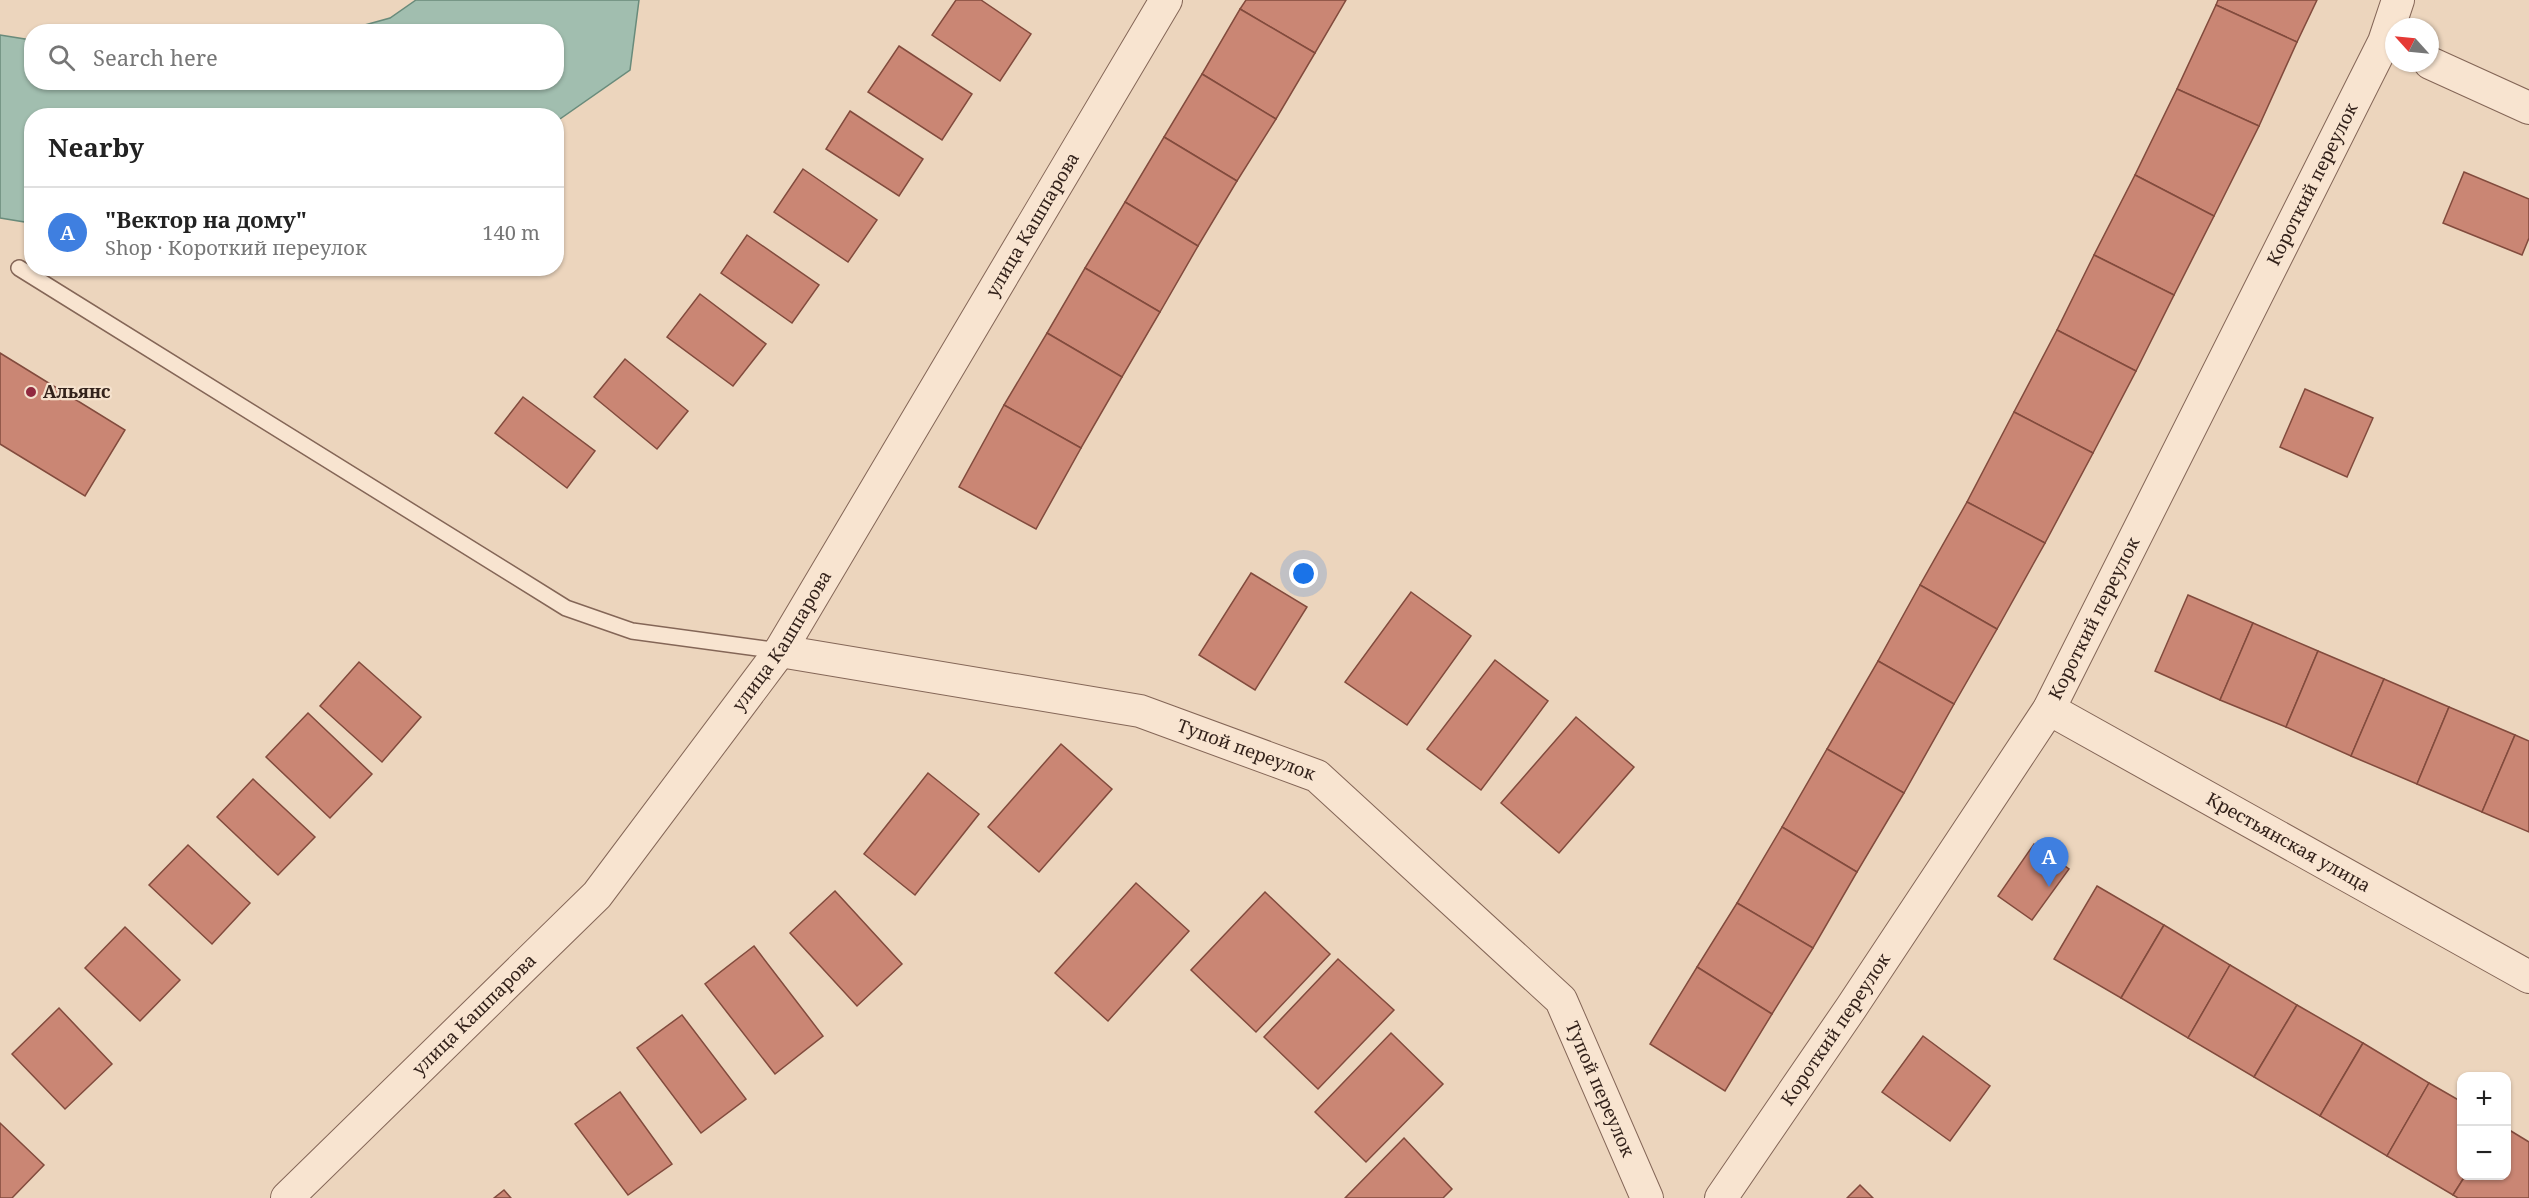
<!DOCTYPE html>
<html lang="en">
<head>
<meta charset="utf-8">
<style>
	body { margin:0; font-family:"Noto Serif",serif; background:#f6f6f6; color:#222 }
	.controls { position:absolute; right:18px; bottom:18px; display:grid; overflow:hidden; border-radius:12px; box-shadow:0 2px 4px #0004 }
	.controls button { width:54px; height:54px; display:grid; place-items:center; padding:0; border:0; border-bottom:2px solid #e0e0e0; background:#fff; color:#222; font:30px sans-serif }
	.compass { position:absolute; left:2385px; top:18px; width:54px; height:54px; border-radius:50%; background:#fff; box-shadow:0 2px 4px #0004; rotate:297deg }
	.you { position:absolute; left:1304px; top:574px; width:21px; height:21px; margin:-15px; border:4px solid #fff; border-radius:50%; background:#1a73e8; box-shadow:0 0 0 9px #1a73e833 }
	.badge { display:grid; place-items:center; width:39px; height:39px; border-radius:50%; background:#91293f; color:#fff; font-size:20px; font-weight:700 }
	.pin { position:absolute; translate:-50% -50px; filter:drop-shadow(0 2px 3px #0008) }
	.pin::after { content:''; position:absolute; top:32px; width:21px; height:18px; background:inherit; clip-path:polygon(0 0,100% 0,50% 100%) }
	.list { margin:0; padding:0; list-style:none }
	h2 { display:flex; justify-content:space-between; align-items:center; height:78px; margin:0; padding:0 24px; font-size:26px }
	h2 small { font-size:20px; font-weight:400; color:#767676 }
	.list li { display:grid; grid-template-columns:39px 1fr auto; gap:18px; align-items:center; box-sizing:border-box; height:90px; padding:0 24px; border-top:2px solid #e0e0e0 }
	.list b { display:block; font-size:22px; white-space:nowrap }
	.list p { margin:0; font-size:20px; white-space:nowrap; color:#767676 }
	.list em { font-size:20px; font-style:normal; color:#767676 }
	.icon { flex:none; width:33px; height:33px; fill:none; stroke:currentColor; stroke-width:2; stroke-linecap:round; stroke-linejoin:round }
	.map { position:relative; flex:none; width:2529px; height:1198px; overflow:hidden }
	.search { position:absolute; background:#fff; box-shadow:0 2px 4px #0004; left:24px; top:24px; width:540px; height:66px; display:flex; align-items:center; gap:15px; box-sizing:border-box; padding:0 21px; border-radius:24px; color:#767676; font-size:22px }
	.panel { position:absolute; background:#fff; box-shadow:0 2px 4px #0004; left:24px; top:108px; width:540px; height:168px; border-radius:24px }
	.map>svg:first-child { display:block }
</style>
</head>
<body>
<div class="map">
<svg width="2529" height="1198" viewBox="0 0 2529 1198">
	<rect width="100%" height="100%" fill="#ecd5bd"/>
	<polygon fill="#a1beaf" stroke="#698b7b" stroke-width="1.5" points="416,0 639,0 630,70 557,121 556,116 32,116 31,223 0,218 0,35 31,40 32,82 556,82 556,32 343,31 390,18"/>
	<g fill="#ca8674" stroke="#824b3d" stroke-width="1.5">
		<polygon points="956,0 981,0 1031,34 1000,81 932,35"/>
		<polygon points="1246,0 1346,0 1315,53 1240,9"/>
		<polygon points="2218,0 2317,0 2297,42 2216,5"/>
		<polygon points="2216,5 2297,42 2259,126 2177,89"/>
		<polygon points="1240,9 1315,53 1276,119 1202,74"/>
		<polygon points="899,46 972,94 942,140 868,92"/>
		<polygon points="1202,74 1276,119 1237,181 1164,137"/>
		<polygon points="2177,89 2259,126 2214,216 2135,175"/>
		<polygon points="850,111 923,159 899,196 826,149"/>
		<polygon points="1164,137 1237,181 1198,246 1125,202"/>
		<polygon points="803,169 877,220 848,262 774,212"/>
		<polygon points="2464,172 2529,199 2529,238 2522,255 2443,223"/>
		<polygon points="2135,175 2214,216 2174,295 2094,255"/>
		<polygon points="1125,202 1198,246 1160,312 1085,268"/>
		<polygon points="747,235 819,285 792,323 721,273"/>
		<polygon points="2094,255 2174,295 2136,371 2057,330"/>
		<polygon points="1085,268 1160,312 1122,377 1047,333"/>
		<polygon points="700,294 766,344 733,386 667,337"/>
		<polygon points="2057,330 2136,371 2093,453 2014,412"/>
		<polygon points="1047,333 1122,377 1081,448 1004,405"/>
		<polygon points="0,353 125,430 85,496 0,444"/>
		<polygon points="625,359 688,411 657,449 594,397"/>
		<polygon points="2305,389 2373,418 2347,477 2280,447"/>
		<polygon points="523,397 595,451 567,488 495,433"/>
		<polygon points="1004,405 1081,448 1036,529 959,487"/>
		<polygon points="2014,412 2093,453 2045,543 1967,502"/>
		<polygon points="1967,502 2045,543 1997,629 1920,585"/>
		<polygon points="1251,573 1307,607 1255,690 1199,655"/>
		<polygon points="1920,585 1997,629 1954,704 1878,661"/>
		<polygon points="1411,592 1471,636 1407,725 1345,682"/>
		<polygon points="2188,595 2253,623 2220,700 2155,671"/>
		<polygon points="2253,623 2318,651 2286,727 2220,700"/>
		<polygon points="2318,651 2384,679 2351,756 2286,727"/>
		<polygon points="1495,660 1548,701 1481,790 1427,749"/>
		<polygon points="1878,661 1954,704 1904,793 1827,749"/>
		<polygon points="359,662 421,717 382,762 320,706"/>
		<polygon points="2384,679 2449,707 2417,784 2351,756"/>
		<polygon points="2449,707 2515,735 2482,812 2417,784"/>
		<polygon points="308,713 372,774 330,818 266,757"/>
		<polygon points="1576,717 1634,767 1559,853 1501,803"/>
		<polygon points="2515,735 2529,741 2529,832 2482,812"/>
		<polygon points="1061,744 1112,789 1039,872 988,827"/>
		<polygon points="1827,749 1904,793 1857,872 1782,827"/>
		<polygon points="928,773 979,814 915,895 864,854"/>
		<polygon points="253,779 315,837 278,875 217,817"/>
		<polygon points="1782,827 1857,872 1813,948 1737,903"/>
		<polygon points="2034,844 2069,869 2032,920 1998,896"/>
		<polygon points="188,845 250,903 212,944 149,885"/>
		<polygon points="1136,883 1189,931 1108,1021 1055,973"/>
		<polygon points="2097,886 2164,925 2121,998 2054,959"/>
		<polygon points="835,891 902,964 857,1006 790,933"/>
		<polygon points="1265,892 1330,954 1256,1032 1191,970"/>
		<polygon points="1737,903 1813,948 1772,1014 1697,967"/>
		<polygon points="2164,925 2230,965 2188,1038 2121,998"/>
		<polygon points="125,927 180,980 140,1021 85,968"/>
		<polygon points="754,946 823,1036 775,1074 705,984"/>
		<polygon points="1338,959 1394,1010 1318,1089 1264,1037"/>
		<polygon points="2230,965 2297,1005 2254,1077 2188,1038"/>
		<polygon points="1697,967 1772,1014 1725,1091 1650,1044"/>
		<polygon points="2297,1005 2363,1043 2320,1116 2254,1077"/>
		<polygon points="59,1008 112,1064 65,1109 12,1054"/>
		<polygon points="682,1015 746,1099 701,1133 637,1048"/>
		<polygon points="1391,1033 1443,1084 1366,1162 1315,1112"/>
		<polygon points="1923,1036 1990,1086 1950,1141 1882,1092"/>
		<polygon points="2363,1043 2429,1083 2387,1156 2320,1116"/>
		<polygon points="2429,1083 2462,1102 2462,1176 2465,1176 2453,1195 2387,1156"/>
		<polygon points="620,1092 672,1164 628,1195 575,1124"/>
		<polygon points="0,1123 44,1165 12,1198 0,1198"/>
		<polygon points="2506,1128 2529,1142 2529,1198 2458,1198 2453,1195 2465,1176 2506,1176"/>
		<polygon points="1404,1138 1452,1189 1443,1198 1345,1198"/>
		<polygon points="1860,1185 1873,1198 1847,1198"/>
		<polygon points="504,1190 511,1198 494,1198"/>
	</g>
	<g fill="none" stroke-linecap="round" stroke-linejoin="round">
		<defs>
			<polyline id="lane" points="19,268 566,608 632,631 780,651"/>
			<g id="street">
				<polyline points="2430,63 2529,108"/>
				<path id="s1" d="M780,651L1140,711L1317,776L1561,1000L1647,1198"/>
				<path id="s2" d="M2049,709L2529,977"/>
				<path id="s3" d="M287,1198L597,895L780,651L1166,0"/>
				<path id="s4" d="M1721,1198L1851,1008L2049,709L2384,42L2398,0"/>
			</g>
		</defs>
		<use href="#lane" stroke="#846657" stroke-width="18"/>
		<use href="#street" stroke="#846657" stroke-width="34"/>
		<use href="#lane" stroke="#f8e4d0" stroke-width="15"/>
		<use href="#street" stroke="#f8e4d0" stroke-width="32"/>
	</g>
	<circle fill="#91293f" stroke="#f4e1cd" stroke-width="2" cx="31" cy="392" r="6"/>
	<g text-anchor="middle" stroke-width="4.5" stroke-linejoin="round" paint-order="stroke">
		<g font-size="18" fill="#33221b" stroke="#f4e1cd">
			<text dy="6" stroke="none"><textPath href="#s4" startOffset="1176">Короткий переулок</textPath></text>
			<text dy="6" stroke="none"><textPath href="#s3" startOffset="1234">улица Кашпарова</textPath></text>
			<text dy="6" stroke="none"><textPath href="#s4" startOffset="690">Короткий переулок</textPath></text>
			<text dy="6" stroke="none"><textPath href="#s3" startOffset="748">улица Кашпарова</textPath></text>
			<text dy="6" stroke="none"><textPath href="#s1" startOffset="478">Тупой переулок</textPath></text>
			<text dy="6" stroke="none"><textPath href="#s2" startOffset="274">Крестьянская улица</textPath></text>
			<text dy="6" stroke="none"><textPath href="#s3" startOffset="262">улица Кашпарова</textPath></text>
			<text dy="6" stroke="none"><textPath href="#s4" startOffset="204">Короткий переулок</textPath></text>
			<text dy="6" stroke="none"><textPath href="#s1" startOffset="982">Тупой переулок</textPath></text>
		</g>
		<g font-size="18" font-weight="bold" fill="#33221b" stroke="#f4e1cd" text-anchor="start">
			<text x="43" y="398">Альянс</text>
		</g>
	</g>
</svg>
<div class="controls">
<button>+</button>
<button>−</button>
</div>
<svg class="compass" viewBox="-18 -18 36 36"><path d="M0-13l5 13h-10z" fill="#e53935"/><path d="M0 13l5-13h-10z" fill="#767676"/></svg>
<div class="you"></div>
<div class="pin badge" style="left:2049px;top:887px;background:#3f7fe0">A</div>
<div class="search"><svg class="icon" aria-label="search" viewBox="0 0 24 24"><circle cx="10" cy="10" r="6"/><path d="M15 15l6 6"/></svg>Search here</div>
<section class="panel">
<h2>Nearby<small></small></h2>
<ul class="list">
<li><span class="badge" style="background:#3f7fe0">A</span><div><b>&quot;Вектор на дому&quot;</b><p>Shop · Короткий переулок</p></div><em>140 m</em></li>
</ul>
</section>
</div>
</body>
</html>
